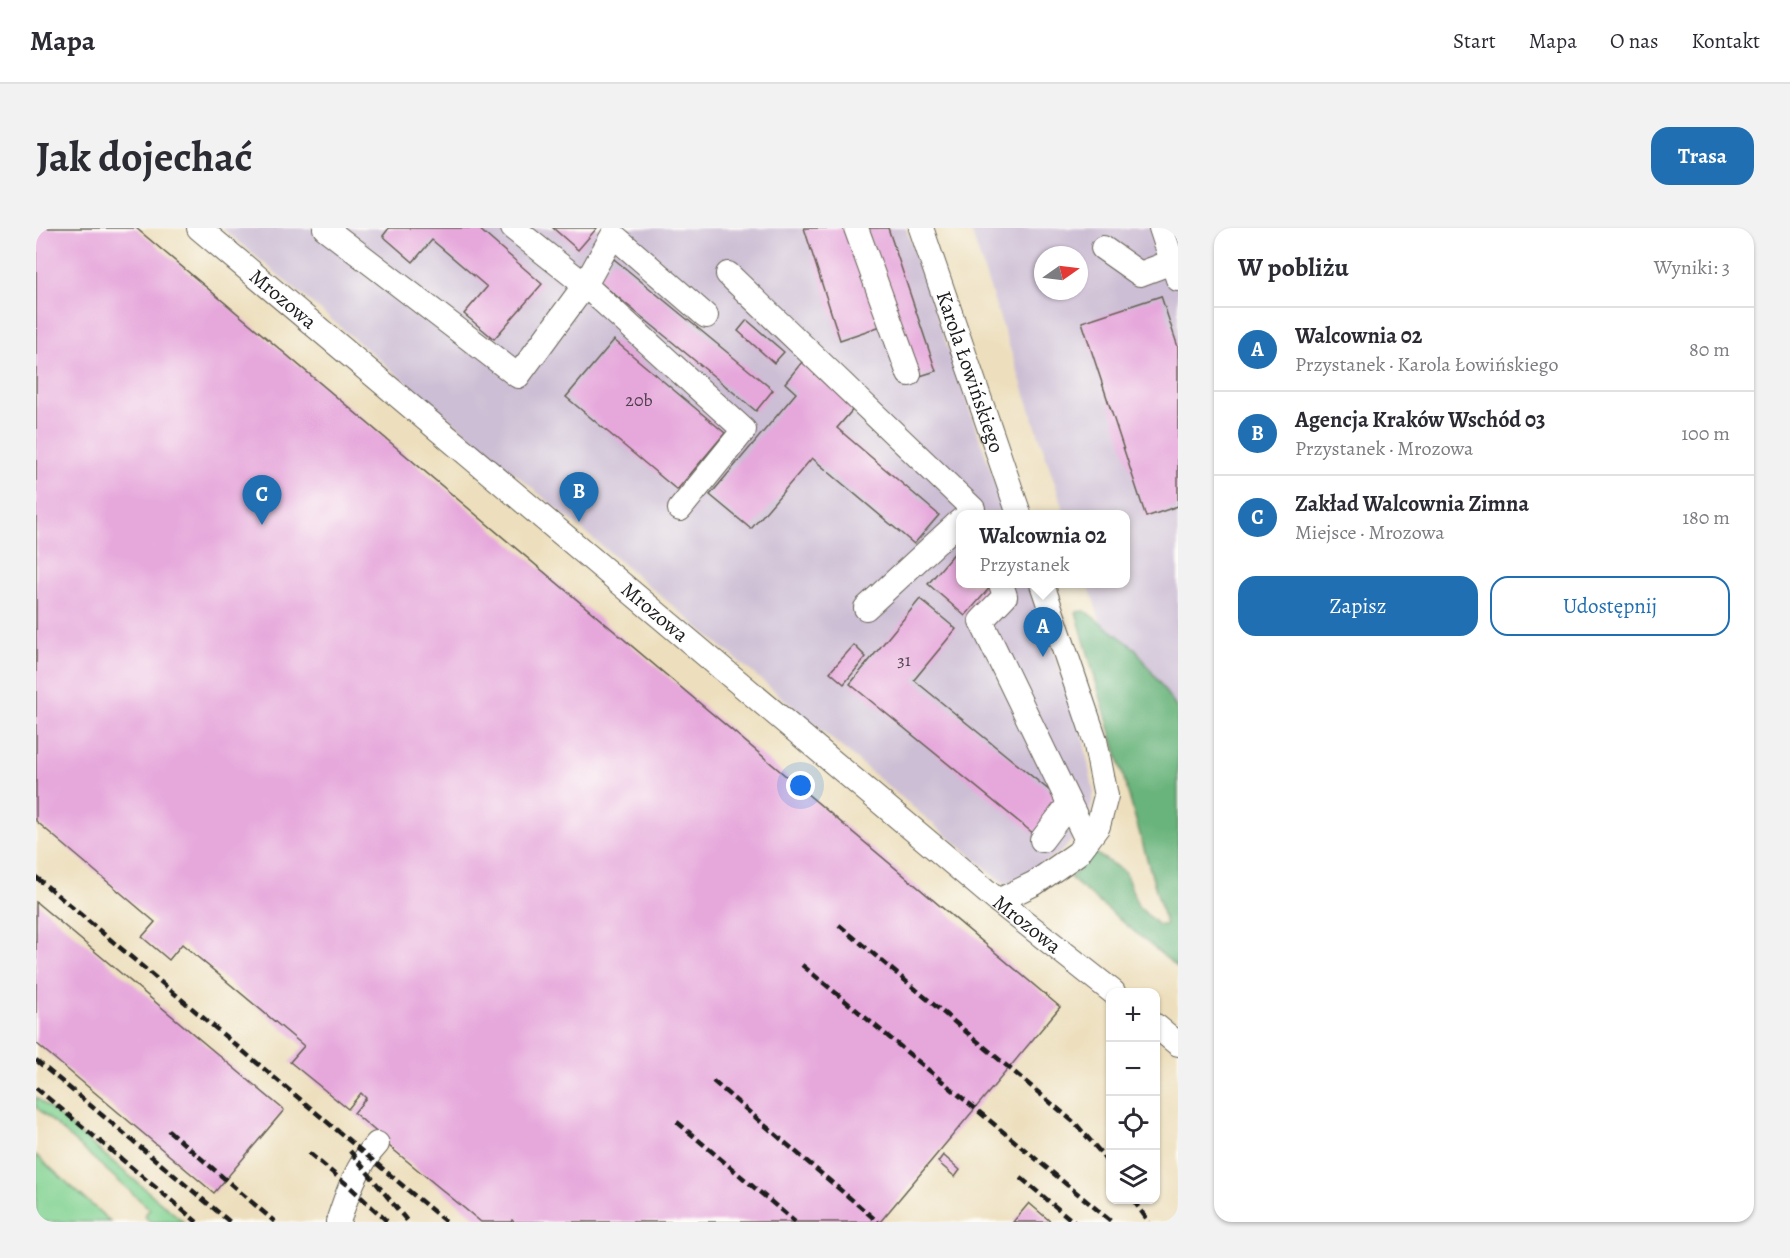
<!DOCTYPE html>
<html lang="pl">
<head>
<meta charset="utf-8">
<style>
	body { margin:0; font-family:Alegreya,serif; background:#f2f2f3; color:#2b2b33 }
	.controls { position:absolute; right:18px; bottom:18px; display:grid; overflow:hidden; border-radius:12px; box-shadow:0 2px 4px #0004 }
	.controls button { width:54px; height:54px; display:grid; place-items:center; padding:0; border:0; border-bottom:2px solid #e1e1e2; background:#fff; color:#2b2b33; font:30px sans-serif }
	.compass { position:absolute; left:998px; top:18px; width:54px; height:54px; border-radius:50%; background:#fff; box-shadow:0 2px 4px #0004; rotate:76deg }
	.you { position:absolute; left:765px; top:558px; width:21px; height:21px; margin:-15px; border:4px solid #fff; border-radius:50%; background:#1a73e8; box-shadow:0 0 0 9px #1a73e833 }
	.badge { display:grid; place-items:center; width:39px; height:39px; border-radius:50%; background:#1f6fb2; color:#fff; font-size:20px; font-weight:700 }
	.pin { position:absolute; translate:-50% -50px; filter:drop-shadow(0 2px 3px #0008) }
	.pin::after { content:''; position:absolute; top:32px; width:21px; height:18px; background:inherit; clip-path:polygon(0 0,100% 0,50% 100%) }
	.popup { position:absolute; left:920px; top:282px; width:174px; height:78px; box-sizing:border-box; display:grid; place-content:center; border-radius:12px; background:#fff; filter:drop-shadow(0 2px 4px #0005); font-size:20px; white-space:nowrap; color:#7c7c81 }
	.popup b { font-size:22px; color:#2b2b33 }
	.popup::after { content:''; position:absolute; left:50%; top:100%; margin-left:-12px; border:12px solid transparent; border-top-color:#fff }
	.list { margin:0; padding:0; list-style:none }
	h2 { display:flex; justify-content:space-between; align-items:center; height:78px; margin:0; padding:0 24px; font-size:26px }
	h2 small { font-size:20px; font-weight:400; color:#7c7c81 }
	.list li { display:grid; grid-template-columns:39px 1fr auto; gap:18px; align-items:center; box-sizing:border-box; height:84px; padding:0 24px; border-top:2px solid #e1e1e2 }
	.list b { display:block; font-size:22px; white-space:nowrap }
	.list p { margin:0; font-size:20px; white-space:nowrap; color:#7c7c81 }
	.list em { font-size:20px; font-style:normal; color:#7c7c81 }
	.actions { display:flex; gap:12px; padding:18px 24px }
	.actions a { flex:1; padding:14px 0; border:2px solid #1f6fb2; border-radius:18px; text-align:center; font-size:21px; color:#1f6fb2 }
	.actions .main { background:#1f6fb2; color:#fff }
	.icon { flex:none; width:33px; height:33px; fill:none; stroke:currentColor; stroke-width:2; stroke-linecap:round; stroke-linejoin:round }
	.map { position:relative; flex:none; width:1142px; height:994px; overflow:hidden; border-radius:18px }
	header { display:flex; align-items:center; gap:36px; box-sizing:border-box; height:84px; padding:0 30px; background:#fff; border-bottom:2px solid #e1e1e2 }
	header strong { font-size:28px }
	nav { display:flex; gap:33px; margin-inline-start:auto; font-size:21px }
	.intro { display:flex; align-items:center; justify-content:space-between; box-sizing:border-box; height:144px; padding:0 36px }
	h1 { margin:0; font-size:42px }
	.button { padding:15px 27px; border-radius:18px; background:#1f6fb2; color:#fff; font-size:21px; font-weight:700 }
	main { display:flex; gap:36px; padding:0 36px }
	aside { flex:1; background:#fff; border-radius:18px; box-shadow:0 2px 4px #0004 }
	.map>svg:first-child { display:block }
</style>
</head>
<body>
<header>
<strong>Mapa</strong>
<nav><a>Start</a><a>Mapa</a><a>O nas</a><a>Kontakt</a></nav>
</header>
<div class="intro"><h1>Jak dojechać</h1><a class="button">Trasa</a></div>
<main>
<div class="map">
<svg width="1142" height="994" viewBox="0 0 1142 994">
	<rect width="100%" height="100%" fill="#fdfcf7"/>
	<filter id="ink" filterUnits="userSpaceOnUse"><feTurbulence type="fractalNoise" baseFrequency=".0167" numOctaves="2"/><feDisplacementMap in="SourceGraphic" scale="12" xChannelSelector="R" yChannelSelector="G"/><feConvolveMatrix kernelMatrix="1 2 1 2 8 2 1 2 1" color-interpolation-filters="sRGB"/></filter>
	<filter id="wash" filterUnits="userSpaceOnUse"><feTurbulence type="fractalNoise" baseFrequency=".008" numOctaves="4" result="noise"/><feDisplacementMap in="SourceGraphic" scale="24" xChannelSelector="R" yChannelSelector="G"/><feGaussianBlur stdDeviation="1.35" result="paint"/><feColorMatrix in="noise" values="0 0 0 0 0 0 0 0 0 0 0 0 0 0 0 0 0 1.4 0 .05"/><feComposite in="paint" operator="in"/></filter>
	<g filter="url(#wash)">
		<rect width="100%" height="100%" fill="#eddfbd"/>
		<g fill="#ccbed4" fill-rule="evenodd">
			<polygon points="186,0 870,0 970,286 924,286 924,356 994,356 1047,509 1058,565 1053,590 1027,623 970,657"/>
			<path d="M934,0H1142V590L1121,564L1052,356H1090V286H1029ZM1007,27H1043V63H1007Z"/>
		</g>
		<g fill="#82d292" stroke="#4f7757" stroke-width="1.5">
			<polygon points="0,869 148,994 115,994 108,988 114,981 0,879"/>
			<polygon points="0,927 75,994 0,994"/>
		</g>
		<polygon fill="#69b47c" stroke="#42684c" stroke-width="1.5" points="1049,383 1100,421 1142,482 1142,740 1034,650 1059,625 1089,644 1102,678 1122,697 1130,697 1040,384"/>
		<g id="blocks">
			<g fill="#e6a8db">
				<polygon points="0,0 100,0 1024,779 844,994 478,994 476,992 475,994 445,994 342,909 344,907 318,885 330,870 325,865 312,881 254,834 268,818 146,716 133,732 106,709 119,694 0,593"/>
				<polygon points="353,0 442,0 506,56 458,111 428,86 451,59 396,12 377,34 347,8"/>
				<polygon points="517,0 561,0 542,22"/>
				<polygon points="768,0 813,0 845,98 804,112"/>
				<polygon points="831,0 852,0 900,143 881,149"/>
				<polygon points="578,31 737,162 720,183 561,52"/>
				<polygon points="1125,68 1142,119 1142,278 1110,289 1046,94"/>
				<polygon points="711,92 748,124 738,135 702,103"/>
				<polygon points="578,112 689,205 641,262 530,169"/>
				<polygon points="766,134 819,179 801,200 903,287 878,316 776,230 715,301 674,267 760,165 749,155"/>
				<polygon points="921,322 924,325 924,356 957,356 929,388 892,356"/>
				<polygon points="884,371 920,401 878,452 1025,572 998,606 814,456"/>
				<polygon points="818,417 830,429 808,456 794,444"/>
				<polygon points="0,674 248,882 178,965 0,815"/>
				<polygon points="907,927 924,942 919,949 902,934"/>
				<polygon points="993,975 1015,994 977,994"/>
			</g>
		</g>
	</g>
	<g filter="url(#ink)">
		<use href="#blocks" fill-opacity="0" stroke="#656054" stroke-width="1.5"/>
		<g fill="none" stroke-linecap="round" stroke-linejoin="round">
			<defs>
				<g id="minor">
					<path id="s1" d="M163,0L962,673L1077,764"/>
					<polyline points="289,0 482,148 549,57 477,0"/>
					<polyline points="820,0 873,146"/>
					<path id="s2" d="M885,0L983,286"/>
					<polyline points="1125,0 1142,51"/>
					<polyline points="1067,20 1104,46 1136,34"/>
					<polyline points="692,46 937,281"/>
					<polyline points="644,281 708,202 549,57 577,7 670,88"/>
					<polyline points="965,356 969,368 945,393 1051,612"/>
					<polyline points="830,380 924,293"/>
					<polyline points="1006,612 1033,576"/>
					<polyline points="962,673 999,655 1042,625 1062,598 1070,568 1059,512 1006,356"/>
					<polyline points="1120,798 1142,816"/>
					<path d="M302,994C311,966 321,937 341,916"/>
				</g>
			</defs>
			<use href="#minor" stroke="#656054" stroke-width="26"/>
			<use href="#minor" stroke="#fff" stroke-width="24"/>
			<g stroke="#1c1c1c" stroke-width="4.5" stroke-dasharray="9 4.5" stroke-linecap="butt">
				<polyline points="0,649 410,994"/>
				<polyline points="803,697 1040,896 1065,925 1074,939"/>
				<polyline points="766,737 1076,994"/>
				<polyline points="0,832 194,994"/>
				<polyline points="677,853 842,994"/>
				<polyline points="0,860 161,994"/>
				<polyline points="641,894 759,994"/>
				<polyline points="132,902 239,994"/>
				<polyline points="314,923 372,994"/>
				<polyline points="273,925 314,959 352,994"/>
				<polyline points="985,950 1038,994"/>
				<polyline points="1097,972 1113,994"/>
			</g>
		</g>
	</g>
	<g text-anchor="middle" stroke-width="4.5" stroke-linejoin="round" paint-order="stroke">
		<g font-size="18" fill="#4e3f4c">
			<text x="603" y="178">20b</text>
			<text x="868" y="438">31</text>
		</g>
		<g font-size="21" fill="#1c1c1c" stroke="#fdfcf7">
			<text dy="7" stroke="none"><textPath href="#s1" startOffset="110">Mrozowa</textPath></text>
			<text dy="7" stroke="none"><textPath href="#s2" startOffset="152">Karola Łowińskiego</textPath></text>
			<text dy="7" stroke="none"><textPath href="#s1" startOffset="596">Mrozowa</textPath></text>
			<text dy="7" stroke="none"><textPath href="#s1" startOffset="1082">Mrozowa</textPath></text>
		</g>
	</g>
</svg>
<div class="controls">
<button>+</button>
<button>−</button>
<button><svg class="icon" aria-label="locate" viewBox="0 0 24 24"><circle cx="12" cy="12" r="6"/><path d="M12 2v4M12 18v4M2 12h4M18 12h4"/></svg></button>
<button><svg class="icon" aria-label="layers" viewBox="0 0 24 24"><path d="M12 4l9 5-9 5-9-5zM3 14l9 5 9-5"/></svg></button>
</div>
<svg class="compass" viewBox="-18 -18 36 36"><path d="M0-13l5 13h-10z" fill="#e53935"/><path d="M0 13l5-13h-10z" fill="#7c7c81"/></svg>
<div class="you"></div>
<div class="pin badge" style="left:1007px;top:429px">A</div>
<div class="popup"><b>Walcownia 02</b>Przystanek</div>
<div class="pin badge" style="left:543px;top:294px">B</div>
<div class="pin badge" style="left:226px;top:297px">C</div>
</div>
<aside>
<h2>W pobliżu<small>Wyniki: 3</small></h2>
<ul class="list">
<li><span class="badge">A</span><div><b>Walcownia 02</b><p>Przystanek · Karola Łowińskiego</p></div><em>80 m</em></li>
<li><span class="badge">B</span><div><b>Agencja Kraków Wschód 03</b><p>Przystanek · Mrozowa</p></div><em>100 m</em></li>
<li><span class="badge">C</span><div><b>Zakład Walcownia Zimna</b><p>Miejsce · Mrozowa</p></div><em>180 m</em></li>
</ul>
<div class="actions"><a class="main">Zapisz</a><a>Udostępnij</a></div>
</aside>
</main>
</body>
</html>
